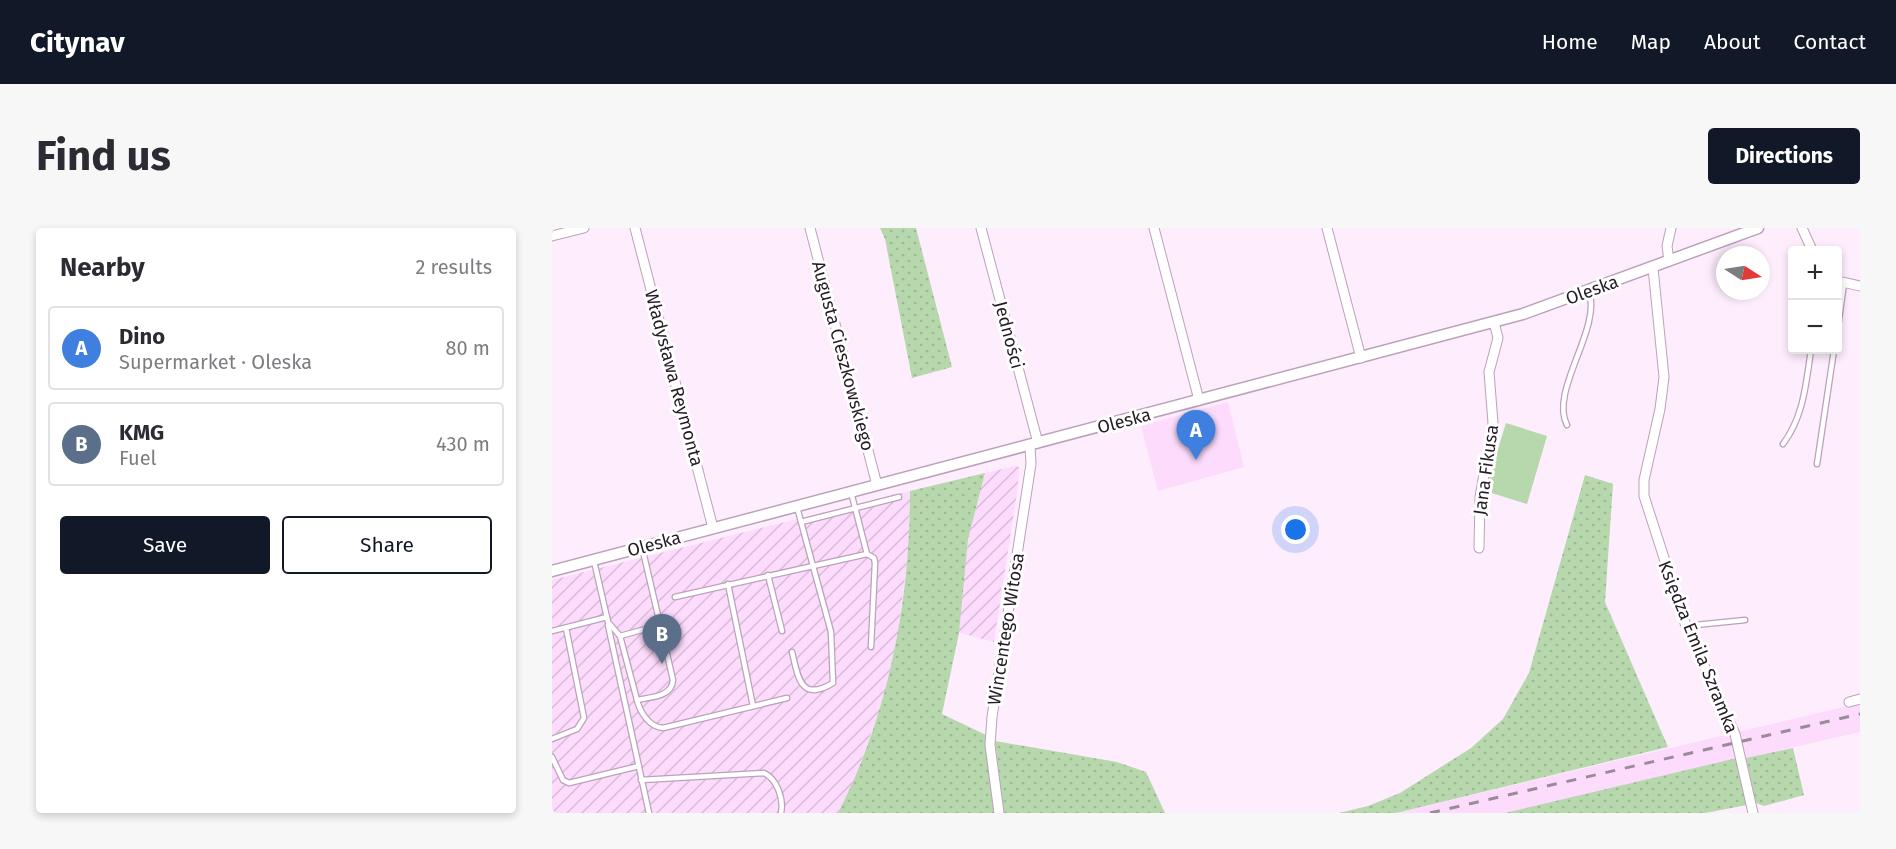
<!DOCTYPE html>
<html lang="en">
<head>
<meta charset="utf-8">
<style>
	body { margin:0; font-family:"Fira Sans",sans-serif; background:#f7f7f7; color:#2b2b33 }
	.controls { position:absolute; right:18px; top:18px; display:grid; overflow:hidden; border-radius:6px; box-shadow:0 3px 9px #0003 }
	.controls button { width:54px; height:54px; display:grid; place-items:center; padding:0; border:0; border-bottom:2px solid #e1e1e2; background:#fff; color:#2b2b33; font:30px sans-serif }
	.compass { position:absolute; left:1164px; top:18px; width:54px; height:54px; border-radius:50%; background:#fff; box-shadow:0 3px 9px #0003; rotate:102deg }
	.you { position:absolute; left:744px; top:302px; width:21px; height:21px; margin:-15px; border:4px solid #fff; border-radius:50%; background:#1a73e8; box-shadow:0 0 0 9px #1a73e833 }
	.badge { display:grid; place-items:center; width:39px; height:39px; border-radius:50%; background:#111827; color:#fff; font-size:20px; font-weight:700 }
	.pin { position:absolute; translate:-50% -50px; filter:drop-shadow(0 2px 3px #0008) }
	.pin::after { content:''; position:absolute; top:32px; width:21px; height:18px; background:inherit; clip-path:polygon(0 0,100% 0,50% 100%) }
	.list { margin:0; padding:0; list-style:none }
	h2 { display:flex; justify-content:space-between; align-items:center; height:78px; margin:0; padding:0 24px; font-size:26px }
	h2 small { font-size:20px; font-weight:400; color:#7c7c81 }
	.list li { display:grid; grid-template-columns:39px 1fr auto; gap:18px; align-items:center; box-sizing:border-box; height:84px; margin:0 12px 12px; padding:0 12px; border:2px solid #e1e1e2; border-radius:6px }
	.list b { display:block; font-size:22px; white-space:nowrap }
	.list p { margin:0; font-size:20px; white-space:nowrap; color:#7c7c81 }
	.list em { font-size:20px; font-style:normal; color:#7c7c81 }
	.actions { display:flex; gap:12px; padding:18px 24px }
	.actions a { flex:1; padding:14px 0; border:2px solid #111827; border-radius:6px; text-align:center; font-size:21px; color:#111827 }
	.actions .main { background:#111827; color:#fff }
	.map { position:relative; flex:none; width:1308px; height:585px; overflow:hidden; border-radius:6px }
	header { display:flex; align-items:center; gap:36px; box-sizing:border-box; height:84px; padding:0 30px; background:#111827; color:#fff }
	header strong { font-size:28px }
	nav { display:flex; gap:33px; margin-inline-start:auto; font-size:21px }
	.intro { display:flex; align-items:center; justify-content:space-between; box-sizing:border-box; height:144px; padding:0 36px }
	h1 { margin:0; font-size:42px }
	.button { padding:15px 27px; border-radius:6px; background:#111827; color:#fff; font-size:21px; font-weight:700 }
	main { display:flex; gap:36px; padding:0 36px }
	aside { flex:1; background:#fff; border-radius:6px; box-shadow:0 3px 9px #0003 }
	.map>svg:first-child { display:block }
</style>
</head>
<body>
<header>
<strong>Citynav</strong>
<nav><a>Home</a><a>Map</a><a>About</a><a>Contact</a></nav>
</header>
<div class="intro"><h1>Find us</h1><a class="button">Directions</a></div>
<main>
<aside>
<h2>Nearby<small>2 results</small></h2>
<ul class="list">
<li><span class="badge" style="background:#3f7fe0">A</span><div><b>Dino</b><p>Supermarket · Oleska</p></div><em>80 m</em></li>
<li><span class="badge" style="background:#5c6f8a">B</span><div><b>KMG</b><p>Fuel</p></div><em>430 m</em></li>
</ul>
<div class="actions"><a class="main">Save</a><a>Share</a></div>
</aside>
<div class="map">
<svg width="1308" height="585" viewBox="0 0 1308 585">
	<defs>
		<pattern id="industrial-furrows" width="10" height="10" patternUnits="userSpaceOnUse" patternTransform="scale(1.5)"><rect width="10" height="10" fill="#fddbfc"/><path d="M-1 1l2-2M0 10L10 0M9 11l2-2" fill="none" stroke="#d9bbd8"/></pattern>
		<pattern id="grass-dots" width="8" height="8" patternUnits="userSpaceOnUse" patternTransform="scale(1.5)"><rect width="8" height="8" fill="#b7d7ad"/><path d="M2 2h.1M6 6h.1" fill="none" stroke="#9db895" stroke-width="1.8" stroke-linecap="round"/></pattern>
	</defs>
	<rect width="100%" height="100%" fill="#feedfd"/>
	<g fill="#fddbfc">
		<polygon points="676,174 692,239 606,263 589,198"/>
		<polygon points="1308,475 1308,504 953,585 844,585"/>
	</g>
	<g fill="url(#industrial-furrows)">
		<polygon points="463,238 467,239 466,258 442,414 405,404 416,311 433,245"/>
		<polygon points="358,263 357,318 344,420 329,477 302,554 286,585 0,585 0,352"/>
	</g>
	<g fill="url(#grass-dots)">
		<polygon points="328,0 364,0 400,139 360,150 333,11"/>
		<path d="M433,245L416,311L407,405L390,486L434,507L442,585H286C337,486 358,373 358,263Z"/>
		<polygon points="1033,247 1061,256 1053,374 1116,519 844,585 787,585 816,578 848,565 919,520 951,491 977,445"/>
		<polygon points="443,513 565,534 594,544 613,585 452,585"/>
		<polygon points="1241,520 1252,567 1212,578 1204,575 1194,530"/>
		<polygon points="1185,530 1195,577 1153,585 953,585"/>
	</g>
	<polygon fill="#b7d7ad" points="954,195 995,208 975,276 933,263"/>
	<g fill="none" stroke-linecap="round" stroke-linejoin="round">
		<defs>
			<g id="service">
				<polyline points="1286,99 1292,55"/>
				<path d="M1015,197C997,163 1050,101 1037,63"/>
				<path d="M1231,216C1252,188 1254,155 1259,122"/>
				<polyline points="1265,236 1282,122"/>
				<polyline points="299,264 315,326"/>
				<polyline points="249,294 347,269"/>
				<path d="M42,333L56,394L68,408L85,472C99,469 120,469 121,452L90,319"/>
				<polyline points="216,347 230,403"/>
				<polyline points="176,356 201,478"/>
				<polyline points="123,369 261,338 245,279"/>
				<polyline points="56,397 97,585"/>
				<polyline points="1134,398 1193,392"/>
				<polyline points="0,403 55,389"/>
				<polyline points="68,408 108,397"/>
				<path d="M240,424C246,448 248,475 281,455L279,404L261,338L315,326L322,330L323,335L319,419"/>
				<path d="M85,472C88,484 97,499 111,500L235,470"/>
				<polyline points="0,511 25,501 32,490 14,400"/>
				<polyline points="0,529 11,552 17,555 87,538"/>
				<path d="M89,552L212,545C225,551 232,571 229,585"/>
			</g>
			<g id="minor">
				<polyline points="83,0 161,300"/>
				<polyline points="258,0 325,257"/>
				<polyline points="429,0 486,215"/>
				<polyline points="602,0 647,172"/>
				<polyline points="775,0 809,130"/>
				<polyline points="1250,0 1260,22"/>
				<polyline points="0,8 32,0"/>
				<polyline points="1117,33 1115,18 1119,0"/>
				<polyline points="1101,40 1112,149 1108,181 1092,252 1092,268 1134,398 1183,506 1201,585"/>
				<polyline points="1286,53 1308,58"/>
				<polyline points="927,320 928,269 941,195 937,144 946,110 942,94"/>
				<polyline points="1297,474 1308,471"/>
				<polyline points="447,585 438,517 440,489 479,236 478,217"/>
			</g>
			<polyline id="tertiary" points="0,343 971,86 1206,0"/>
		</defs>
		<use href="#service" stroke="#bca1bb" stroke-width="7"/>
		<use href="#minor" stroke="#bca1bb" stroke-width="11"/>
		<use href="#tertiary" stroke="#bca1bb" stroke-width="13"/>
		<use href="#service" stroke="#fff" stroke-width="4.5"/>
		<use href="#minor" stroke="#fff" stroke-width="9"/>
		<use href="#tertiary" stroke="#fff" stroke-width="10"/>
		<polyline stroke="#998b98" stroke-width="3" stroke-dasharray="10 10" stroke-linecap="butt" points="878,585 1308,486"/>
	</g>
	<g text-anchor="middle" stroke-width="6" stroke-linejoin="round" paint-order="stroke">
		<g font-size="18" fill="#251b24" stroke="#fff">
			<text transform="translate(1040 62) rotate(-20)" y="6">Oleska</text>
			<text transform="translate(457 107) rotate(75)" y="6">Jedności</text>
			<text transform="translate(291 128) rotate(75)" y="6">Augusta Cieszkowskiego</text>
			<text transform="translate(122 150) rotate(75)" y="6">Władysława Reymonta</text>
			<text transform="translate(572 193) rotate(-15)" y="6">Oleska</text>
			<text transform="translate(934 242) rotate(-82)" y="6">Jana Fikusa</text>
			<text transform="translate(102 316) rotate(-15)" y="6">Oleska</text>
			<text transform="translate(454 401) rotate(-81)" y="6">Wincentego Witosa</text>
			<text transform="translate(1146 419) rotate(68)" y="6">Księdza Emila Szramka</text>
		</g>
	</g>
</svg>
<div class="controls">
<button>+</button>
<button>−</button>
</div>
<svg class="compass" viewBox="-18 -18 36 36"><path d="M0-13l5 13h-10z" fill="#e53935"/><path d="M0 13l5-13h-10z" fill="#7c7c81"/></svg>
<div class="you"></div>
<div class="pin badge" style="left:644px;top:232px;background:#3f7fe0">A</div>
<div class="pin badge" style="left:110px;top:436px;background:#5c6f8a">B</div>
</div>
</main>
</body>
</html>
